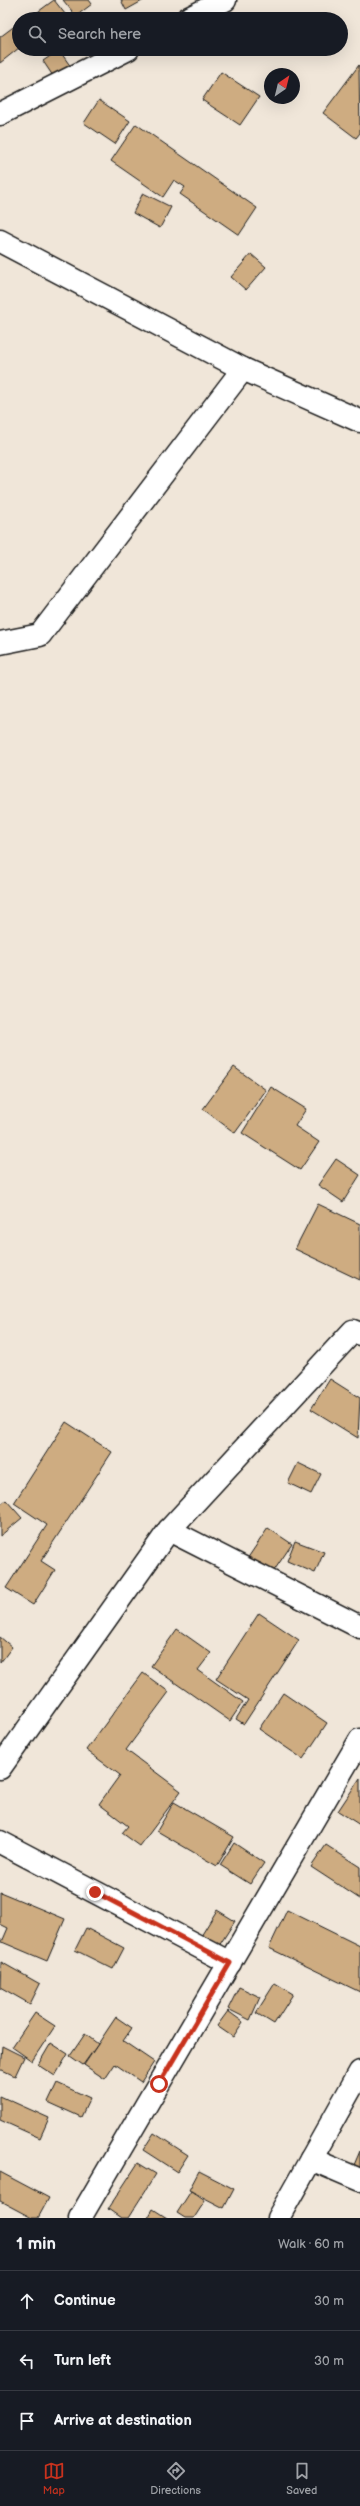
<!DOCTYPE html>
<html lang="en">
<head>
<meta charset="utf-8">
<style>
	body { margin:0; font-family:"Balsamiq Sans",sans-serif; background:#20242c; color:#f1f3f6 }
	.compass { position:absolute; left:264px; top:68px; width:36px; height:36px; border-radius:50%; background:#171b24; box-shadow:0 4px 16px #0002; rotate:35deg }
	.stop { position:absolute; width:12px; height:12px; margin:-9px; border:3px solid #c8321e; border-radius:50%; background:#fff }
	.stop.end { background:#c8321e; border-color:#fff; box-shadow:0 1px 4px #0008 }
	.list { margin:0; padding:0; list-style:none }
	h2 { display:flex; justify-content:space-between; align-items:center; height:52px; margin:0; padding:0 16px; font-size:17px }
	h2 small { font-size:13px; font-weight:400; color:#9ea1a6 }
	.list li { display:grid; grid-template-columns:26px 1fr auto; gap:12px; align-items:center; box-sizing:border-box; height:60px; padding:0 16px; border-top:1px solid #363941 }
	.list b { display:block; font-size:15px; white-space:nowrap }
	.list em { font-size:13px; font-style:normal; color:#9ea1a6 }
	.icon { flex:none; width:22px; height:22px; fill:none; stroke:currentColor; stroke-width:2; stroke-linecap:round; stroke-linejoin:round }
	.map { position:relative; flex:none; width:360px; height:2218px; overflow:hidden }
	.search { position:absolute; background:#171b24; box-shadow:0 4px 16px #0002; left:12px; right:12px; top:12px; height:44px; display:flex; align-items:center; gap:10px; box-sizing:border-box; padding:0 14px; border-radius:22px; color:#9ea1a6; font-size:15px }
	.sheet { height:232px; background:#171b24 }
	nav { display:flex; justify-content:space-around; align-items:center; box-sizing:border-box; height:56px; border-top:1px solid #363941; background:#171b24; font-size:11px; color:#9ea1a6 }
	nav a { display:grid; justify-items:center; gap:2px }
	nav .on { color:#c8321e }
	.map>svg:first-child { display:block }
</style>
</head>
<body>
<div class="map">
<svg width="360" height="2218" viewBox="0 0 360 2218">
	<rect width="100%" height="100%" fill="#f0e6d9"/>
	<filter id="ink" filterUnits="userSpaceOnUse"><feTurbulence type="fractalNoise" baseFrequency=".025" numOctaves="2"/><feDisplacementMap in="SourceGraphic" scale="8" xChannelSelector="R" yChannelSelector="G"/><feConvolveMatrix kernelMatrix="1 2 1 2 8 2 1 2 1" color-interpolation-filters="sRGB"/></filter>
	<g filter="url(#ink)">
		<g fill="#ceac81" stroke="#1c1c1c">
			<polygon points="54,0 69,19 39,19 35,14"/>
			<polygon points="63,0 89,0 92,4 76,16"/>
			<polygon points="121,0 144,0 126,10"/>
			<polygon points="16,25 19,29 19,48 0,63 0,37"/>
			<polygon points="59,50 76,74 59,85 43,61"/>
			<polygon points="359,65 360,133 356,138 323,113"/>
			<polygon points="221,72 259,97 240,125 202,100"/>
			<polygon points="99,100 130,121 115,144 84,123"/>
			<polygon points="136,124 257,208 239,235 180,194 185,187 174,180 163,197 111,161"/>
			<polygon points="143,193 171,207 160,228 133,213"/>
			<polygon points="251,254 266,267 246,290 231,277"/>
			<polygon points="234,1067 266,1090 235,1133 203,1109"/>
			<polygon points="271,1087 306,1109 295,1126 319,1142 300,1170 242,1133"/>
			<polygon points="336,1159 360,1175 343,1202 318,1185"/>
			<polygon points="318,1204 360,1224 360,1280 295,1249"/>
			<polygon points="330,1379 360,1398 358,1438 311,1409"/>
			<polygon points="66,1422 112,1452 41,1561 55,1570 33,1605 6,1588 47,1525 14,1503"/>
			<polygon points="298,1463 321,1474 311,1494 288,1483"/>
			<polygon points="6,1500 22,1518 0,1536 0,1505"/>
			<polygon points="268,1528 292,1544 265,1584 241,1568"/>
			<polygon points="295,1541 324,1552 315,1573 287,1561"/>
			<polygon points="259,1613 299,1640 244,1724 236,1719 248,1700 216,1679"/>
			<polygon points="177,1629 211,1653 198,1670 243,1702 230,1721 151,1666"/>
			<polygon points="0,1637 12,1647 0,1663"/>
			<polygon points="143,1673 169,1692 126,1750 181,1791 140,1846 122,1833 128,1826 99,1804 120,1775 86,1750"/>
			<polygon points="283,1693 327,1723 303,1759 259,1729"/>
			<polygon points="360,1778 360,1825 338,1811"/>
			<polygon points="174,1802 234,1837 217,1866 157,1831"/>
			<polygon points="234,1843 264,1863 250,1884 220,1865"/>
			<polygon points="326,1845 360,1867 360,1899 311,1867"/>
			<polygon points="0,1892 65,1919 47,1961 2,1942 8,1928 0,1924"/>
			<polygon points="217,1910 235,1921 215,1952 198,1941"/>
			<polygon points="287,1910 360,1946 360,1992 269,1948"/>
			<polygon points="86,1928 124,1948 113,1969 75,1950"/>
			<polygon points="1,1962 40,1984 30,2004 0,1987"/>
			<polygon points="275,1983 293,1994 274,2024 256,2013"/>
			<polygon points="239,1987 260,1997 250,2020 228,2009"/>
			<polygon points="228,2011 243,2022 233,2037 217,2026"/>
			<polygon points="35,2013 55,2026 32,2061 12,2047"/>
			<polygon points="116,2017 132,2028 123,2041 154,2062 141,2082 115,2064 105,2079 84,2065"/>
			<polygon points="85,2034 98,2044 83,2065 70,2056"/>
			<polygon points="51,2043 68,2054 55,2076 38,2065"/>
			<polygon points="2,2046 24,2057 15,2076 0,2069"/>
			<polygon points="57,2083 90,2098 81,2117 48,2102"/>
			<polygon points="0,2096 49,2118 40,2138 0,2120"/>
			<polygon points="154,2133 188,2155 177,2172 143,2150"/>
			<polygon points="360,2151 360,2176 351,2172"/>
			<polygon points="138,2163 156,2174 128,2218 121,2218 108,2209"/>
			<polygon points="199,2171 234,2189 224,2208 189,2190"/>
			<polygon points="0,2172 49,2198 38,2218 32,2218 0,2201"/>
			<polygon points="191,2191 205,2201 194,2218 185,2218 177,2213"/>
			<polygon points="153,2209 167,2218 148,2218"/>
		</g>
		<g fill="none" stroke-linecap="round" stroke-linejoin="round">
			<defs>
				<g id="minor">
					<polyline points="187,19 225,0"/>
					<polyline points="0,114 128,49"/>
					<polyline points="0,241 243,369 360,421"/>
					<polyline points="0,643 40,635 243,369"/>
					<polyline points="169,1530 360,1627"/>
					<polyline points="0,1842 230,1963"/>
					<polyline points="311,2159 360,2180"/>
					<polyline points="80,2218 360,1740"/>
					<polyline points="278,2218 360,2072"/>
				</g>
				<polyline id="secondary" points="0,1768 169,1530 353,1331 360,1334"/>
			</defs>
			<use href="#minor" stroke="#1c1c1c" stroke-width="25"/>
			<use href="#secondary" stroke="#1c1c1c" stroke-width="25"/>
			<use href="#minor" stroke="#fff" stroke-width="22"/>
			<use href="#secondary" stroke="#fff" stroke-width="22"/>
		</g>
	</g>
	<g fill="none" stroke-linecap="round" stroke-linejoin="round" filter="url(#ink)">
		<polyline stroke="#c8321e" stroke-width="5" points="95,1892 230,1963 159,2084"/>
	</g>
</svg>
<svg class="compass" viewBox="-18 -18 36 36"><path d="M0-13l5 13h-10z" fill="#e53935"/><path d="M0 13l5-13h-10z" fill="#9ea1a6"/></svg>
<div class="stop" style="left:159px;top:2084px"></div>
<div class="stop end" style="left:95px;top:1892px"></div>
<div class="search"><svg class="icon" aria-label="search" viewBox="0 0 24 24"><circle cx="10" cy="10" r="6"/><path d="M15 15l6 6"/></svg>Search here</div>
</div>
<section class="sheet">
<h2>1 min<small>Walk · 60 m</small></h2>
<ul class="list">
<li><svg class="icon" aria-label="ahead" viewBox="0 0 24 24"><path d="M12 20V5M6 11l6-6 6 6"/></svg><div><b>Continue</b></div><em>30 m</em></li>
<li><svg class="icon" aria-label="left" viewBox="0 0 24 24"><path d="M17 20v-9H6M10 6l-5 5 5 5"/></svg><div><b>Turn left</b></div><em>30 m</em></li>
<li><svg class="icon" aria-label="arrive" viewBox="0 0 24 24"><path d="M6 21V4h12l-3 4 3 4H6"/></svg><div><b>Arrive at destination</b></div></li>
</ul>
</section>
<nav>
<a class="on"><svg class="icon" aria-label="map" viewBox="0 0 24 24"><path d="M3 6l6-2 6 2 6-2v14l-6 2-6-2-6 2zM9 4v14M15 6v14"/></svg>Map</a>
<a><svg class="icon" aria-label="directions" viewBox="0 0 24 24"><path d="M12 3l9 9-9 9-9-9zM9 14v-3h6M13 9l2 2-2 2"/></svg>Directions</a>
<a><svg class="icon" aria-label="saved" viewBox="0 0 24 24"><path d="M7 4h10v16l-5-4-5 4z"/></svg>Saved</a>
</nav>
</body>
</html>
